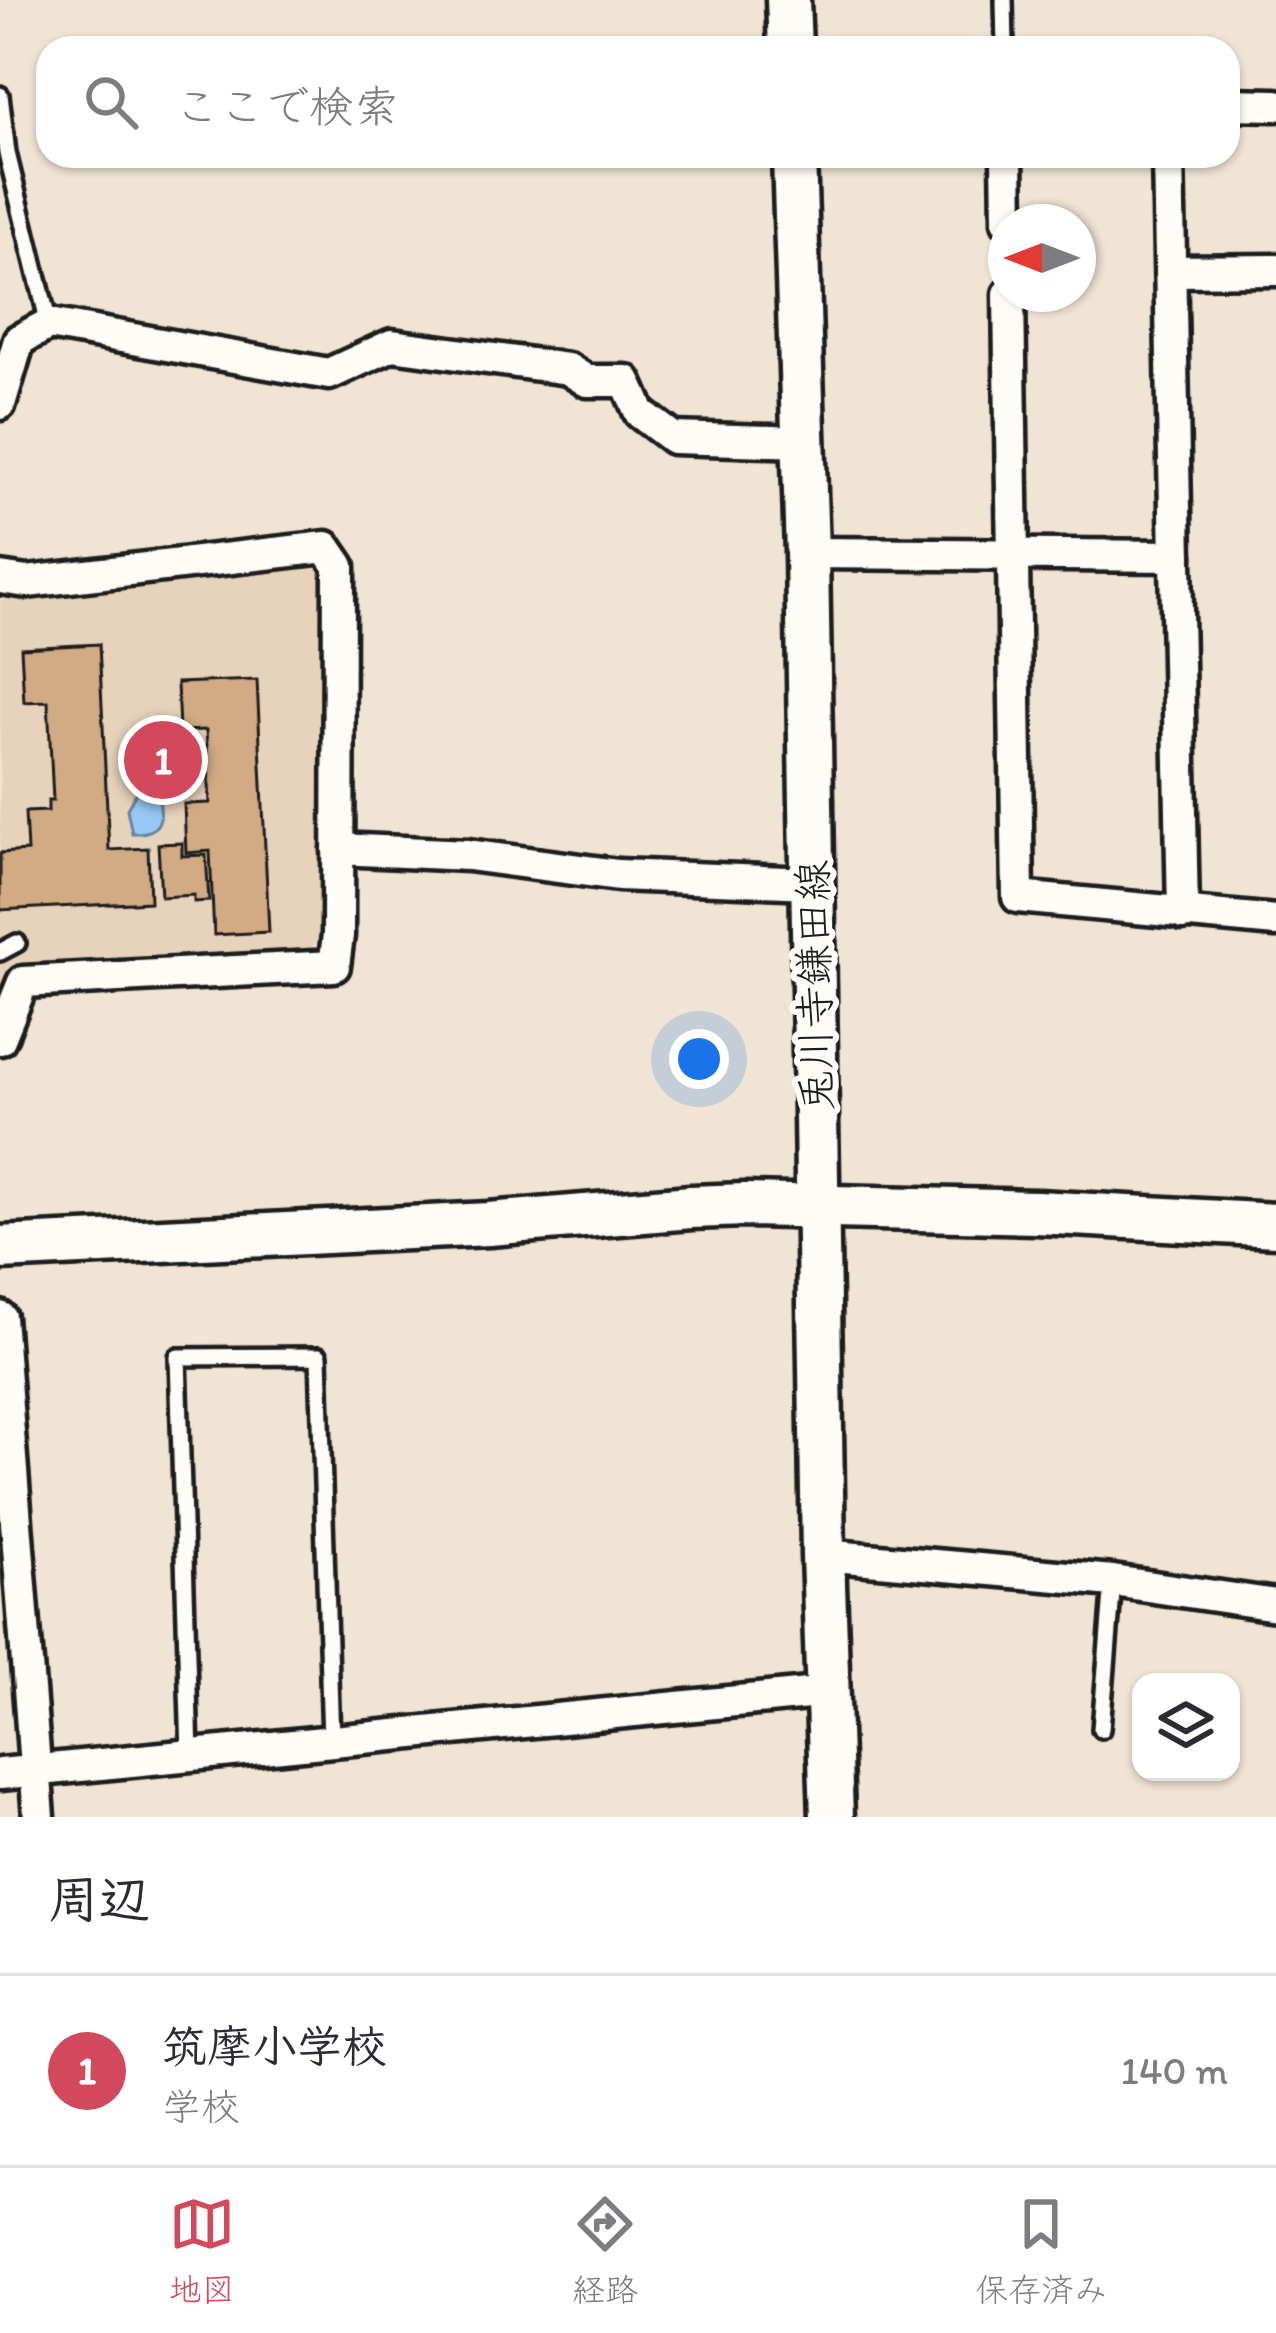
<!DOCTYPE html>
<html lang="ja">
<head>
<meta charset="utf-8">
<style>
	body { margin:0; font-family:Itim,"Klee One",sans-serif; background:#f2f2f3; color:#2b2b33 }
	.controls { position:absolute; right:36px; bottom:36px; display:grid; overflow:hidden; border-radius:24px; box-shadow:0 3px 9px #0004 }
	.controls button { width:108px; height:108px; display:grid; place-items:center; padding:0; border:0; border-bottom:3px solid #e1e1e2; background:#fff; color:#2b2b33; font:60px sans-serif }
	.compass { position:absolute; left:988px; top:204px; width:108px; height:108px; border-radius:50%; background:#fff; box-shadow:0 3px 9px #0004; rotate:270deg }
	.you { position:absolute; left:699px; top:1059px; width:42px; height:42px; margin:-30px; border:9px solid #fff; border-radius:50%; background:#1a73e8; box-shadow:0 0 0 18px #1a73e833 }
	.badge { display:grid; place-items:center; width:78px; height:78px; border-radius:50%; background:#d1495b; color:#fff; font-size:39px; font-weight:700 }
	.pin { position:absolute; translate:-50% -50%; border:6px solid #fff; box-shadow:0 3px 12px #0006 }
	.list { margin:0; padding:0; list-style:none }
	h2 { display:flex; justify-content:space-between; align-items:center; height:156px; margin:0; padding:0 48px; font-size:51px }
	h2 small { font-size:39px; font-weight:400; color:#7c7c81 }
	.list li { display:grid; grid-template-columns:78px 1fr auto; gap:36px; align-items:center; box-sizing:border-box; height:192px; padding:0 48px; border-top:3px solid #e1e1e2 }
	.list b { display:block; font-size:45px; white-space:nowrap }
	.list p { margin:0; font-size:39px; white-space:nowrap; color:#7c7c81 }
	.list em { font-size:39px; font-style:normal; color:#7c7c81 }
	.icon { flex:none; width:66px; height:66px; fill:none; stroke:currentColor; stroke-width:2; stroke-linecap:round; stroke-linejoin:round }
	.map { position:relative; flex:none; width:1276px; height:1817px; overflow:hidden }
	.search { position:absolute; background:#fff; box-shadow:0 3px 9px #0004; left:36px; right:36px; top:36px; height:132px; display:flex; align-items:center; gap:30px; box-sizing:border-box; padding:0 42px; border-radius:36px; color:#7c7c81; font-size:45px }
	.sheet { height:348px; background:#fff }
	nav { display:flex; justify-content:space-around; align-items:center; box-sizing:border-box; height:168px; border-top:3px solid #e1e1e2; background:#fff; font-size:33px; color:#7c7c81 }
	nav a { display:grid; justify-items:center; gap:6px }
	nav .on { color:#d1495b }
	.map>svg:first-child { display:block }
</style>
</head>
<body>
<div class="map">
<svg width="1276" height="1817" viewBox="0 0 1276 1817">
	<rect width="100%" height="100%" fill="#f0e4d4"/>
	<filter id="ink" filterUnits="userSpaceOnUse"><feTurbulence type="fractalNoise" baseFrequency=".00833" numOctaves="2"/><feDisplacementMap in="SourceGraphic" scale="24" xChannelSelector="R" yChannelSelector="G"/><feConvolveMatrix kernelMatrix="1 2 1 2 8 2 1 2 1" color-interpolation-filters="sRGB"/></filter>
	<g filter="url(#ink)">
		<polygon fill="#e7d3bc" points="299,560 315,564 325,578 324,919 319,938 309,951 296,953 21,966 10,974 0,996 0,600"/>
		<path fill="#96caf4" stroke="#65849e" stroke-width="3" d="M140,723L142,724C142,728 142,741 143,745C145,748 148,750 150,752C155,761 153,772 155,783C161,807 170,835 132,833L127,809C146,773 153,778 135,739Z"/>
		<g fill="#d2ab84" stroke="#1c1c1c" stroke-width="3">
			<polygon points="99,644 109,850 148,848 150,902 0,910 0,853 27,851 25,812 48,811 48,800 53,800 48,701 24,702 21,648"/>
			<polygon points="257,680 269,932 214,935 210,851 186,853 184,804 210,803 206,730 179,731 177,683"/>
			<polygon points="182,843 182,856 206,855 209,901 194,902 194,895 161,897 158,844"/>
		</g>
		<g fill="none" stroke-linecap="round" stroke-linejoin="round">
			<defs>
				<g id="lane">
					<polyline points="1004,0 1005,48"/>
					<polyline points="0,95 7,153 49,324"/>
					<polyline points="0,952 17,943"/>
					<polyline points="1101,1729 1113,1581"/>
					<polyline points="190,1755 178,1357 319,1356 331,1741"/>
				</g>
				<g id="street">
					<polyline points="1228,104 1276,105"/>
					<polyline points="1007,156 1008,222"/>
					<polyline points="1168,156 1183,914"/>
					<polyline points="1172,271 1276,270"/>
					<polyline points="1009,294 1018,897 1276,921"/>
					<polyline points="0,404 19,340 49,324 329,374 392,345 568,369 587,381 626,381 640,413 673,438 804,442"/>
					<polyline points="807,553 1176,556"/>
					<polyline points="0,578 27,582 326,547 339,566 338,935 334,966 23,982 0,1039"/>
					<polyline points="338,849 468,855 618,875 812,883"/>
					<polyline points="0,1317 39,1817"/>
					<polyline points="823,1555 1113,1581 1276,1605"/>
					<polyline points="0,1774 828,1692"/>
				</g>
				<g id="secondary">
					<polyline points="788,0 790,48"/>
					<polyline points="794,156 807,553 823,1555 832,1817"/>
					<polyline points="0,1248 489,1224 691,1207 745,1205 1037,1212 1276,1225"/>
				</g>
			</defs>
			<use href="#lane" stroke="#1c1c1c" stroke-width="24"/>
			<use href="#street" stroke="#1c1c1c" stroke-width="39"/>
			<use href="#secondary" stroke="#1c1c1c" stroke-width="51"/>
			<use href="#lane" stroke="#fdfcf7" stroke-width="15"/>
			<use href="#street" stroke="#fdfcf7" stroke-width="30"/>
			<use href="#secondary" stroke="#fdfcf7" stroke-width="42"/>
		</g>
	</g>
	<g text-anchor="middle" stroke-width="12" stroke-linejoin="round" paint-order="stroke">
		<g font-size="42" fill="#1c1c1c" stroke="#fdfcf7">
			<text transform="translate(814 986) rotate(-91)" y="15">兎川寺鎌田線</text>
		</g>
	</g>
</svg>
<div class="controls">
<button><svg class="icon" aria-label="layers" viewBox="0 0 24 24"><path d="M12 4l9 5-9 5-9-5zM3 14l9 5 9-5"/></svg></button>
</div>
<svg class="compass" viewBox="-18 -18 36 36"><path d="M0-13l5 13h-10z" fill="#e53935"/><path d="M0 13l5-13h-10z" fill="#7c7c81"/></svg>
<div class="you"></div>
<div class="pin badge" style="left:163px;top:760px">1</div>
<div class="search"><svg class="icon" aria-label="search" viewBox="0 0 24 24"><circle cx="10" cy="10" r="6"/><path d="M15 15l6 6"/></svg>ここで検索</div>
</div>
<section class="sheet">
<h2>周辺<small></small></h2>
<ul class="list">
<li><span class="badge">1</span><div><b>筑摩小学校</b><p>学校</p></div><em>140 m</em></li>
</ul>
</section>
<nav>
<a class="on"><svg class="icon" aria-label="map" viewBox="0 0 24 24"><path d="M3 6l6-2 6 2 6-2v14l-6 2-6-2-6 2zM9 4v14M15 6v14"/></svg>地図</a>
<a><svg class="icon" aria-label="directions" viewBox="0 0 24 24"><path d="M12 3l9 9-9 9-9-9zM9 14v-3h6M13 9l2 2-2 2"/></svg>経路</a>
<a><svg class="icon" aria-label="saved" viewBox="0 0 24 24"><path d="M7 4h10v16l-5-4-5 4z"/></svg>保存済み</a>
</nav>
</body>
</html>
